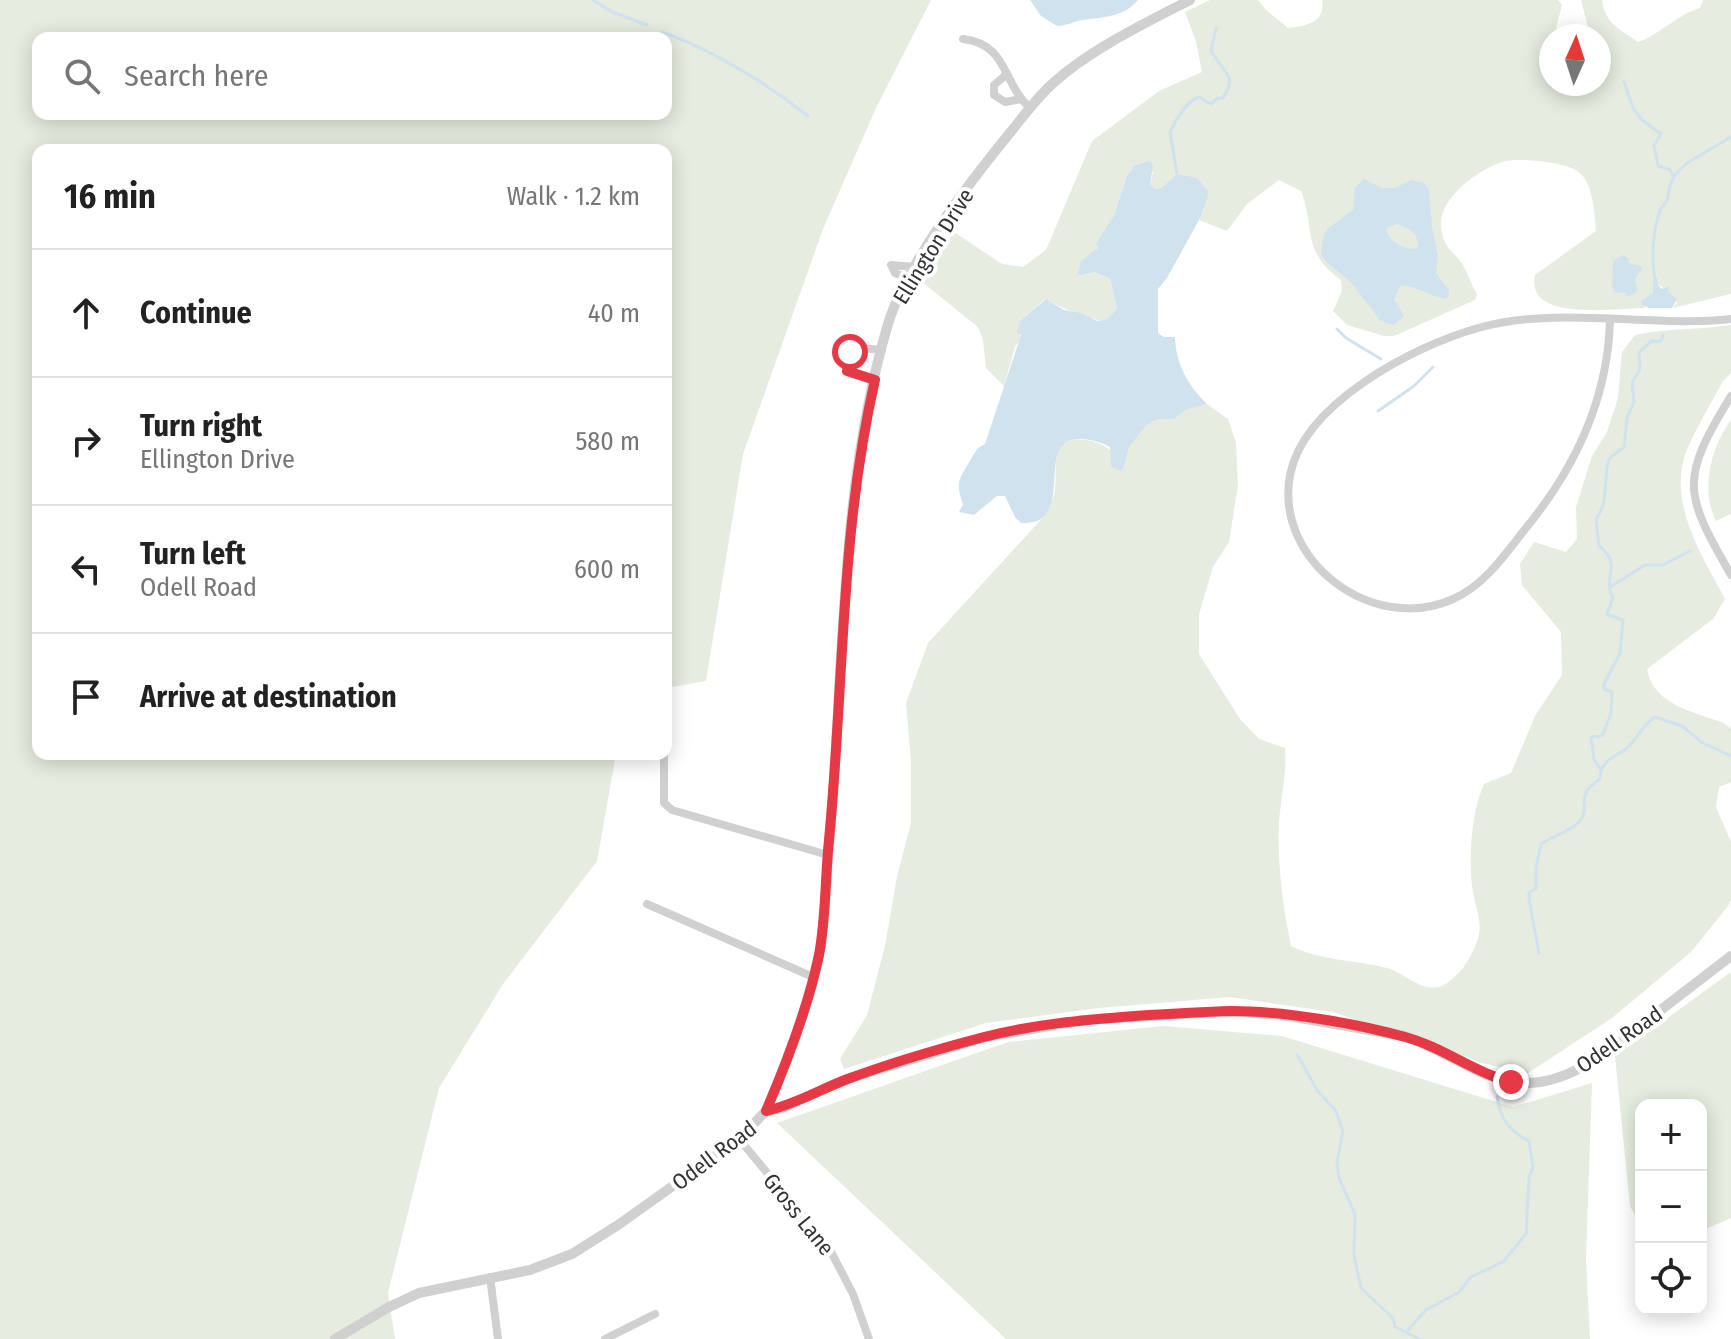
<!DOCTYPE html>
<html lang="en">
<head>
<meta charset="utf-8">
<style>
	body { margin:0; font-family:"Fira Sans Condensed",sans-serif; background:#f6f6f6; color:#222 }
	.controls { position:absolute; right:24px; bottom:24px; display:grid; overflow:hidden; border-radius:16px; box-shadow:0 4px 20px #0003 }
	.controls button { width:72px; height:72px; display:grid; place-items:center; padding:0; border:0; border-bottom:2px solid #e0e0e0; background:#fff; color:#222; font:40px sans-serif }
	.compass { position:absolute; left:1539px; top:24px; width:72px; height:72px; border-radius:50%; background:#fff; box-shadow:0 4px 20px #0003; rotate:3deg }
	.stop { position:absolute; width:24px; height:24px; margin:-18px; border:6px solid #e63946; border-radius:50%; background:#fff }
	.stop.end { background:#e63946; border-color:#fff; box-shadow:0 2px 8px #0008 }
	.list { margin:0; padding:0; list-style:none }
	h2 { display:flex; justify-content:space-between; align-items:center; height:104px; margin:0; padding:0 32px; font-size:34px }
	h2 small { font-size:26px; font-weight:400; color:#767676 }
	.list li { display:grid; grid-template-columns:52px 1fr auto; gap:24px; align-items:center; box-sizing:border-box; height:128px; padding:0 32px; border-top:2px solid #e0e0e0 }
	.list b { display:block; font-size:30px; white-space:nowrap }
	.list p { margin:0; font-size:26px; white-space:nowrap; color:#767676 }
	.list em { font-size:26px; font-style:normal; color:#767676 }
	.icon { flex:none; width:44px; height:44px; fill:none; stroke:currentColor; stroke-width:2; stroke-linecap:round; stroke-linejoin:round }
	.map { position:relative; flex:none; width:1731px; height:1339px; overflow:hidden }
	.search { position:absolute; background:#fff; box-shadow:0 4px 20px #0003; left:32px; top:32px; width:640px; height:88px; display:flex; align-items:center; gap:20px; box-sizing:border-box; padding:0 28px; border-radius:16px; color:#767676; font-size:30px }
	.panel { position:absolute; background:#fff; box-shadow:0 4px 20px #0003; left:32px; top:144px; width:640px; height:616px; border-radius:16px }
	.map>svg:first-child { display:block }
</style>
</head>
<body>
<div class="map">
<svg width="1731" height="1339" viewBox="0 0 1731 1339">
	<rect width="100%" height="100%" fill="#fff"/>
	<g fill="#e6ecdf" fill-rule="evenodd">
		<path d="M0,0H931L875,110L823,229L743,454L706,681L666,688V150H38V754H616L597,861L503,984L439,1088L388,1293L395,1339H0ZM38,38H666V114H38Z"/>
		<path d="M1210,0H1258L1265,9L1288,28C1306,26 1326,23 1322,0H1558L1562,5L1556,28L1578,36H1551V84H1599V36H1581L1588,27L1581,0H1602C1605,24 1620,29 1638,42C1661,34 1676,15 1700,8L1703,0H1731V294L1672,308L1677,303L1668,291L1658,284L1643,305L1645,308C1618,308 1524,323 1535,275L1596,231C1595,215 1593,184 1580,173C1568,162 1517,157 1502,162C1478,170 1440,197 1441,225C1442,249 1455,251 1464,267C1469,276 1472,286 1477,294L1475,300L1394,336H1384L1347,325L1333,311L1342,291L1341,280C1301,251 1316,230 1301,191L1279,180L1247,204L1227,231L1199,220L1207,200L1177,174L1161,188L1155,189L1150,185L1153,172L1134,166L1127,176L1114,215L1096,243L1098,247L1078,276L1095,272L1110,279L1117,309C1114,313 1111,317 1107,319C1096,325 1057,305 1045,299L1020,321V340L1015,347L1004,386L986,368L983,340L978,327L922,282L931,258L954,232L1002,264L1023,267L1046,250L1092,141L1159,91L1202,72L1196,41L1185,12Z"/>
		<path d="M1731,325V373L1723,381C1711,403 1698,425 1688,447C1665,500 1702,555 1725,599L1713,619L1647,669C1653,705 1694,712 1724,723L1731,729V782L1719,787L1716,807L1731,842V900L1728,906L1691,952L1612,1018L1528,1073L1481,1063L1431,1043L1332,1012L1230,997L1099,1008L986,1023L844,1069L840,1059L867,1015L885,946L897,877L911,823V762L906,703L928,643L1048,512C1050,504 1055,496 1055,488C1058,465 1048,435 1085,440C1106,443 1112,450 1124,467L1129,447L1146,426L1158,419H1174L1186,410L1207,404L1228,419L1236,443L1238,485L1229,542L1213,567L1199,614V654L1240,719L1259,739L1285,748C1287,773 1281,797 1279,822C1277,863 1283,907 1291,946C1323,961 1354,960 1387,968C1405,973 1419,991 1439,987C1447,985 1458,974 1463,968C1493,923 1474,920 1471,875C1470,845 1472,811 1484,784L1511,773L1535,716L1562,675L1561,632L1522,585L1520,564L1534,542L1566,552L1577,539L1576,507L1592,456L1607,432L1618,398L1622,352L1635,335C1667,328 1699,330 1731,325Z"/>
		<path d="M1731,420V514L1716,521C1700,490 1711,447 1731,420Z"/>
		<polygon points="1731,972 1731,1218 1701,1231 1701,1105 1641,1105 1641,1220 1637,1219 1630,1206 1615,1056"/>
		<polygon points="1163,1026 1282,1036 1513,1107 1592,1083 1586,1260 1590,1339 1006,1339 777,1123 1008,1042"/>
	</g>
	<g fill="#cfe2ee" fill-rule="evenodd">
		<path d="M1030,0H1138C1124,17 1104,17 1083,20C1074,21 1067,26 1057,26L1041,16Z"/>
		<path d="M1150,160L1153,166L1150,185L1155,189L1161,188L1177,174L1197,178L1208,191L1207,200L1199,220L1167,278L1158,289V333L1164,337H1175C1176,365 1188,385 1207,404L1186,410L1174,419H1158L1146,426L1129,447L1124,467L1120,471L1111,466L1110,447C1101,442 1090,439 1080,439C1031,438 1080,526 1021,523L1015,517L1005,496H997L974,515L959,512L963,504C954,480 961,477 971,459C976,451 977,447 985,444L1021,335L1017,332L1020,321L1046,299L1064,310L1081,313L1097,321L1107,319L1117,309L1110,279L1095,272L1077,276L1081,261L1098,248L1096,243L1114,215L1127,176L1134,166Z"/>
		<path d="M1364,179L1382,188H1395L1411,180L1424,183L1429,190L1432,227L1438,257L1436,273L1449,290V296L1445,299C1430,297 1416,284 1400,286L1394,299L1404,316L1394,325L1381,321L1350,281L1326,262L1321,254L1323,239L1327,229L1353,210L1355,188ZM1397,224C1409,228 1418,233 1418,246L1415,249C1401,248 1389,242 1386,228Z"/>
		<polygon points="1623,255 1629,259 1628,263 1640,266 1642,269 1635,279 1637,292 1627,297 1625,292 1615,293 1612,287 1613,261"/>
		<polygon points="1657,278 1659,286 1662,289 1669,286 1668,291 1677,299 1672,308 1649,308 1642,305 1641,302 1653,292 1653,281"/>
	</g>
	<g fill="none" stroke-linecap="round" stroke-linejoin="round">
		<g stroke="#cfe2ee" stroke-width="3">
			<polyline points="593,0 610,11 647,25"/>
			<path d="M662,32C715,51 763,81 808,116"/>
			<path d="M1624,82L1633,108L1642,120L1661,134L1654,145L1658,166L1669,169L1674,177C1667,189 1670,189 1667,200C1666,204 1661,207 1660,210C1653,230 1651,258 1655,279"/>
			<path d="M1177,174L1170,132C1176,120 1186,101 1199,97L1211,104L1218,98H1223C1239,75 1222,72 1211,51L1216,28"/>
			<polyline points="1675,175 1687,163 1731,137"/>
			<polyline points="1337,329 1346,338 1381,359"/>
			<polyline points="1378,411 1414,386 1433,367"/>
			<polyline points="1610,587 1645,565 1663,565 1690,551"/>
			<path d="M1601,770C1607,758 1616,756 1627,748C1638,738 1642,725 1655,717L1682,726L1701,742L1731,756"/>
			<path d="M1539,953L1529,899V893L1536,888V867L1541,844C1552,836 1572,831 1580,821C1592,807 1572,797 1600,779L1601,770L1594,760L1591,737L1602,736L1611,714L1612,692L1604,689V684L1620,653L1623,620L1607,614L1613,598C1601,578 1624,565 1599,546L1596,519C1609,504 1603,477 1609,459L1624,447L1627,418L1634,401L1632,383L1640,369L1639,352L1652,341H1661L1663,335"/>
			<polyline points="1297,1054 1317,1090 1336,1111 1343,1132 1337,1162 1339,1178 1355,1214 1354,1255 1361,1288 1393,1318 1395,1327 1420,1339"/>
			<path d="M1408,1330L1426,1310L1459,1292L1471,1277L1503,1262L1526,1234L1529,1178L1533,1167L1529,1141C1508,1130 1501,1120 1497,1097"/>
		</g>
		<g stroke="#d0d0d0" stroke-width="8">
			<path d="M963,39C1008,44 1002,83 1030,108"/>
			<polyline points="1007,74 994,85 994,95 1005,102 1021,99"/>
			<polyline points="909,279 895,273 891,265 915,267"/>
			<path d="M1610,320C1608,397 1577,464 1530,523C1507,551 1487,584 1453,599C1374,635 1274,562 1290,475C1304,403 1414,346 1478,328C1560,305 1648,328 1731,319"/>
			<polyline points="875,380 847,371 850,352 861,348 882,350"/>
			<path d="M1731,396C1680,479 1683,492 1731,575"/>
			<polyline points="664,754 664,803 672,810 828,855"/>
			<polyline points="647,904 813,977"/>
			<polyline points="739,1139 828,1246 853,1294 869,1339"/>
			<polyline points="490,1277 498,1339"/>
			<polyline points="605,1339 655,1314"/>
		</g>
		<g stroke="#d0d0d0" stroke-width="10">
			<path d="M766,1111C788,1060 809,1004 820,950C826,915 826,878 829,843C845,670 838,492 888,324C906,264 969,183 1009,134C1023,117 1035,100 1050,86C1087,51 1145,23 1190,0"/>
			<path d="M335,1339L389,1307L419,1293L530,1270L572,1254L618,1225L739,1139L766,1111L782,1108L847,1079L985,1037L1084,1020L1232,1011L1283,1015L1404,1036C1441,1048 1474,1075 1511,1082C1566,1091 1613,1047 1653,1016C1679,996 1705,976 1731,956"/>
		</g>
	</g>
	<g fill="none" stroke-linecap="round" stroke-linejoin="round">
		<path stroke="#e63946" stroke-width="10" d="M850,352L847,371L875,380C840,533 844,685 829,840C825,878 826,918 819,955C808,1008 787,1062 766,1111C794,1105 819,1090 845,1080C890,1063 938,1049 984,1037C1034,1024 1084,1020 1134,1016C1166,1014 1199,1012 1231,1011C1283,1011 1355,1023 1405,1037C1443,1047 1473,1072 1511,1082"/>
	</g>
	<g text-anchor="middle" stroke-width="8" stroke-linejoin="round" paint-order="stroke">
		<g font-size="22" fill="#333" stroke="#fff">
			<text transform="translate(933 246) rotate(-58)" y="8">Ellington Drive</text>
			<text transform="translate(1619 1039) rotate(-35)" y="8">Odell Road</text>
			<text transform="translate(714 1155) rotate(-37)" y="8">Odell Road</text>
			<text transform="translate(799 1214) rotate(51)" y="8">Gross Lane</text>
		</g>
	</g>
</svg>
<div class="controls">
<button>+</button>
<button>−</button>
<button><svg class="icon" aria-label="locate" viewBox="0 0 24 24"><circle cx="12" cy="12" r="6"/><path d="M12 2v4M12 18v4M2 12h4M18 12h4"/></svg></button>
</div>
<svg class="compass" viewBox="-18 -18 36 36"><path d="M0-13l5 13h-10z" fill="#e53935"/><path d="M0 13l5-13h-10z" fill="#767676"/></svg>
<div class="stop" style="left:850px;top:352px"></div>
<div class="stop end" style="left:1511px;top:1082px"></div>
<div class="search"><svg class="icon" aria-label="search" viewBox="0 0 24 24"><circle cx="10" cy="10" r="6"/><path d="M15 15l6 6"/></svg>Search here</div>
<section class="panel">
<h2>16 min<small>Walk · 1.2 km</small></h2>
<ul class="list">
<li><svg class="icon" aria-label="ahead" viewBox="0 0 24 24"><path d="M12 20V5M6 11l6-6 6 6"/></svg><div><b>Continue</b></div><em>40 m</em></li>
<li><svg class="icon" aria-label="right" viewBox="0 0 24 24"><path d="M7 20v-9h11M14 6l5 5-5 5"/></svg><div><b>Turn right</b><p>Ellington Drive</p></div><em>580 m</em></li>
<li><svg class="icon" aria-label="left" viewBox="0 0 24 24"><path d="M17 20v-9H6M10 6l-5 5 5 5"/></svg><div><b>Turn left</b><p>Odell Road</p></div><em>600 m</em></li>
<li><svg class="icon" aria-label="arrive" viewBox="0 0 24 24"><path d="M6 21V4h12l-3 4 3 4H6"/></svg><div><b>Arrive at destination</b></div></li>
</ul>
</section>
</div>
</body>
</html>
